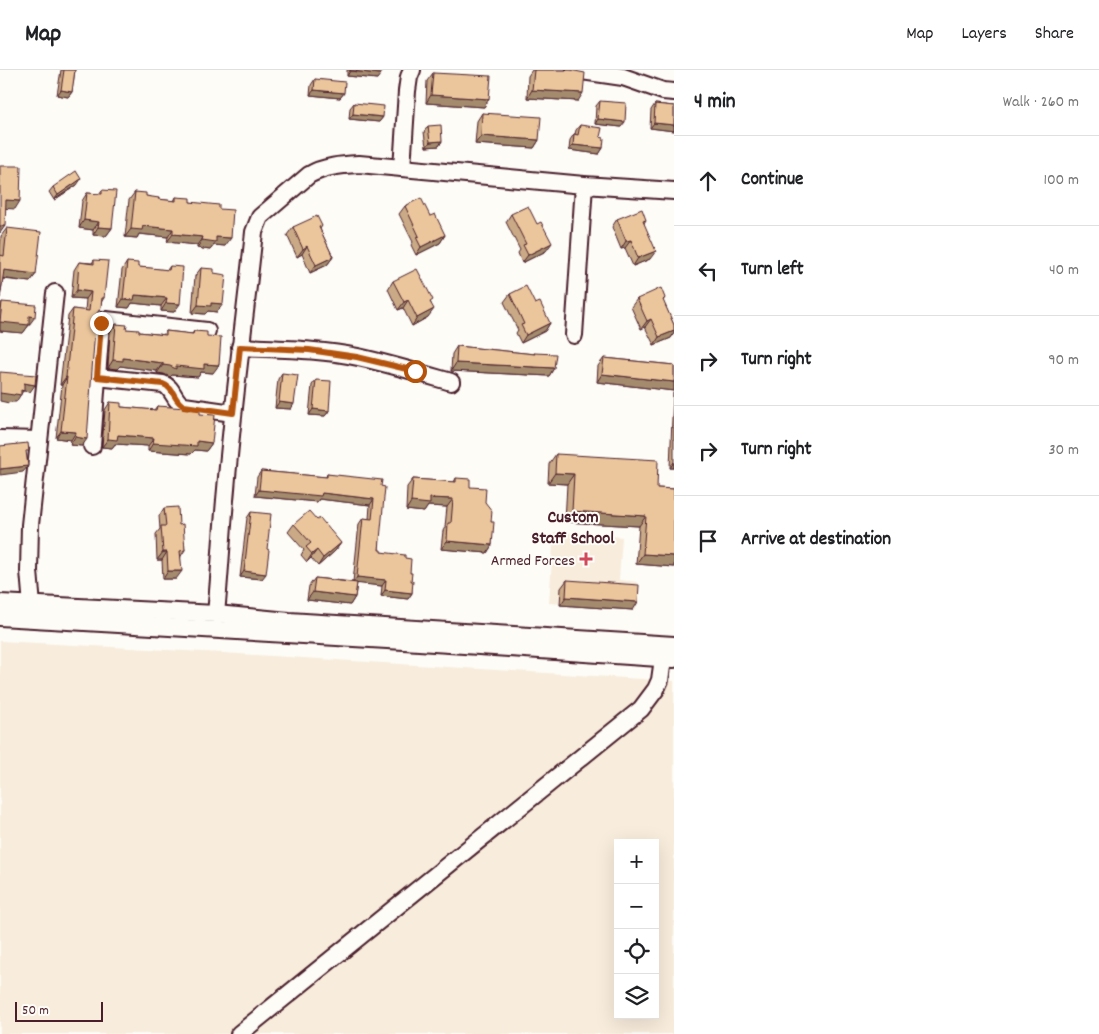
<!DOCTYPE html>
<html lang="en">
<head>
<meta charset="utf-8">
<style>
	body { margin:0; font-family:Dekko,sans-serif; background:#f6f6f6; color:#202124 }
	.controls { position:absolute; right:15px; bottom:15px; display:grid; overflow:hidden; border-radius:0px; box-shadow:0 5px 20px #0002 }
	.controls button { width:45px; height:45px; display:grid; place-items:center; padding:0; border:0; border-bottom:1px solid #e0e0e0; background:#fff; color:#202124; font:25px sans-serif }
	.scale { position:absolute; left:15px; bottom:12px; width:88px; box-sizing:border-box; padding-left:5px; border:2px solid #4a1f2b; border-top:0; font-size:14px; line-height:18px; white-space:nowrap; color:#4a1f2b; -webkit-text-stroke:4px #fdfcf7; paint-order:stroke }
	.stop { position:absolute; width:15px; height:15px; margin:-11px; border:4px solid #b45309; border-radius:50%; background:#fff }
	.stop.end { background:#b45309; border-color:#fff; box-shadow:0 1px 5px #0008 }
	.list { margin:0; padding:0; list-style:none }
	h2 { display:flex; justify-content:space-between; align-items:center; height:65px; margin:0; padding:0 20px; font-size:21px }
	h2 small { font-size:16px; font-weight:400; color:#757577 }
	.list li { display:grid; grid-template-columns:32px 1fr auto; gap:15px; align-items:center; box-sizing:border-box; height:90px; padding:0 20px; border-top:1px solid #e0e0e0 }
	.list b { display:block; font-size:19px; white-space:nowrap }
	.list em { font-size:16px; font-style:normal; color:#757577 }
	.icon { flex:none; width:28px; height:28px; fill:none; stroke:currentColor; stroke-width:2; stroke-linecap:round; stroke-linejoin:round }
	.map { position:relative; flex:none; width:674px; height:964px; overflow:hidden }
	header { display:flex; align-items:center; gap:30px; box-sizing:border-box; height:70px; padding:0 25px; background:#fff; border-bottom:1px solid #e0e0e0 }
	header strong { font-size:24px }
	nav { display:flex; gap:28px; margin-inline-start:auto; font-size:18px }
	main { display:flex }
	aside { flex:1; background:#fff }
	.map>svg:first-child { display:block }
</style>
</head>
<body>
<header>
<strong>Map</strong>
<nav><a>Map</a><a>Layers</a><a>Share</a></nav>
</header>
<main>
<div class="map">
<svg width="674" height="964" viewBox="0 0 674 964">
	<rect width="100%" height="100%" fill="#fdfcf7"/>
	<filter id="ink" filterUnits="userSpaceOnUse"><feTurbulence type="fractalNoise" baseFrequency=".02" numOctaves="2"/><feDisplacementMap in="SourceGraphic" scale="10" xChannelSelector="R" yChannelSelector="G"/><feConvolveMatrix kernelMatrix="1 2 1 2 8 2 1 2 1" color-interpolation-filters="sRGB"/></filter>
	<g filter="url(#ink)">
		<g fill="#f8ecdc" fill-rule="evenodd">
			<polygon points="554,462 622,467 619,510 637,512 636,539 549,533"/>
			<path d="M0,571L223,583L674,611V964H0ZM618,773H655V945H618Z"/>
		</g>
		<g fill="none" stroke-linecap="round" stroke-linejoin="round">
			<defs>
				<g id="minor">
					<polyline points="575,0 623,7 663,21 674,22"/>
					<polyline points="402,98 407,21 409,7 412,0"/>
					<polyline points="574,265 584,115"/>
					<path d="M240,277C279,279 320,279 358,287C390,294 420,303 451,312"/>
					<path d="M97,307L163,314C174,318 173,331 184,336L233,343"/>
					<polyline points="0,369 39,370"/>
					<polyline points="92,376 101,253 103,251 106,250 207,261"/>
					<polyline points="0,533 216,544 289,551 674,575"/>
					<polyline points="32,536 29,501 30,455 55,223"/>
					<path d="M216,544C220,503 222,461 226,419C233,333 245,248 254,162L260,147L309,105C324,96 342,95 359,94L584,115L674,121"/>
					<polyline points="0,547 404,571 674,589"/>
					<polyline points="239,964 641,639 656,619 660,610 663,589"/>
				</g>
			</defs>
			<use href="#minor" stroke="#4a1f2b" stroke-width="20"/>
			<use href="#minor" stroke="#fdfcf7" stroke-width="16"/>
		</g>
		<g fill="#caaa86" stroke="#4a1f2b">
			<polygon points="61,0 75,0 72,22 68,27 57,25"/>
			<polygon points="347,0 381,0 377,9 347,6"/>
			<polygon points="532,0 570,0 578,31 527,28 528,6"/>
			<polygon points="433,3 489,29 484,37 426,33 427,11"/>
			<polygon points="315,9 344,23 340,28 310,25 311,15"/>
			<polygon points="600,31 621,57 595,54 596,36"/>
			<polygon points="354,33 383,47 379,52 349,49 350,38"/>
			<polygon points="655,34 674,36 674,61 650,58 651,40"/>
			<polygon points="482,43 539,70 534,78 475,74 477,51"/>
			<polygon points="580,55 600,67 603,78 599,84 569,80 570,70 574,64 575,64 576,60"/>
			<polygon points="428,56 442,71 439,76 426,77 424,62"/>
			<polygon points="77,115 54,130 49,122 53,117"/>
			<polygon points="102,120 112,158 106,166 93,165 93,160 79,158 82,131 87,123 99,124"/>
			<polygon points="135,122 146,126 158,129 174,131 176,127 190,132 219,139 225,176 214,175 210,180 197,178 197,175 167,172 168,167 139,164 137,168 125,167 129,130"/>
			<polygon points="405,136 430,146 445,165 440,173 416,185 411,175 413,172 399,144"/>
			<polygon points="511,144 546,181 522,193 518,183 520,180 506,152"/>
			<polygon points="617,149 646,150 644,153 650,189 633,196 625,178 621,179 612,157"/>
			<polygon points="322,156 320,159 333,187 327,195 310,203 302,184 297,187 287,165 293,157"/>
			<polygon points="7,158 36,204 30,212 3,209 0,228 0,178 1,166"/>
			<polygon points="94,190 104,228 102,231 96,245 82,376 70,375 71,370 56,368 62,315 60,315 68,246 73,239 85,241 86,229 71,228 74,200 79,192 92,193"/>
			<polygon points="127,192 138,197 167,200 170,196 174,242 161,241 161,236 132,233 129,238 118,237 122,200"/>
			<polygon points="201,198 214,203 217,242 208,241 205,244 192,243 195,206"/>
			<polygon points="393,211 431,233 428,247 412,256 403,238 398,240 388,219"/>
			<polygon points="510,224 535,234 550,253 545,261 521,273 516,263 518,260 504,232"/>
			<polygon points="665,228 663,231 674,255 674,263 671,268 654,275 645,257 641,259 631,237 637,229"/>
			<polygon points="2,232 30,255 29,255 23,263 0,261 0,235"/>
			<polygon points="116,254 126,259 139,262 163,265 166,261 192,264 194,261 207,266 213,303 201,302 198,307 172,305 170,307 164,304 157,303 157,301 120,296 117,299 108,298 110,262"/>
			<polygon points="457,276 534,284 534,283 554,298 549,306 451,301 452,284"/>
			<polygon points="604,288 674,295 674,321 597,312 598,296"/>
			<polygon points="282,303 291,339 275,338 278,309"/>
			<polygon points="316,310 329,341 325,346 309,345 312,315"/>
			<polygon points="674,322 674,398 670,398 673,323"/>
			<polygon points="110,332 121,337 154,340 157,336 200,344 212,373 206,381 195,380 191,384 148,381 148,376 115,374 112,378 102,377 105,340"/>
			<polygon points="556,384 657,418 674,419 674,497 636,494 639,456 565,452 567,414 548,413 549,394"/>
			<polygon points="261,401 326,407 327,404 381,416 379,480 381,482 405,488 410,503 411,511 412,523 408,529 381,526 382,516 357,513 355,527 350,535 307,530 309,516 315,508 353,512 359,454 363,448 369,449 370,435 319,429 317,432 255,426 257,407"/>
			<polygon points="456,408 470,417 485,432 491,452 492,475 487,483 441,479 443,461 445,457 447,437 428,436 424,442 406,440 407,417 413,409 454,412"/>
			<polygon points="164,438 179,455 185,480 181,486 176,509 163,509 162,490 157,490 156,464 160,459 159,446"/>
			<polygon points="251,442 262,509 240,507 247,448"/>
			<polygon points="317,450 341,473 335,481 318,496 311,488 307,492 301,485 304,480 288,462 294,454"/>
			<polygon points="567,510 633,540 560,535 561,518"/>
		</g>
		<g fill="#a48b6d" stroke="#4a1f2b">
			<polygon points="350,1 381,4 377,9 347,6"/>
			<polygon points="61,20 72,22 68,27 57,25"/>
			<polygon points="314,20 344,23 340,28 310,25"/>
			<polygon points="532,20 583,23 578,31 527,28"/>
			<polygon points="431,25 489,29 484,37 426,33"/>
			<polygon points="353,44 383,47 379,52 349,49"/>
			<polygon points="598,49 625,52 621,57 595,54"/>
			<polygon points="654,53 674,55 674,61 650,58"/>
			<polygon points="481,66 539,70 534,78 475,74"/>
			<polygon points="442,71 439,76 426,77 430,72"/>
			<polygon points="573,75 603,78 599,84 569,80"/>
			<polygon points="81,109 77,115 54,130 58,125"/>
			<polygon points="6,130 20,131 15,139 0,138"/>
			<polygon points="84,150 99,152 93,160 79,158"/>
			<polygon points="0,156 5,156 0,163"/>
			<polygon points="143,156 173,159 168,167 139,164 137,168 125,167 131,159"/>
			<polygon points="98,157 112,158 106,166 93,165"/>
			<polygon points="173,164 203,167 197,175 167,172"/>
			<polygon points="445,165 440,173 416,185 421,177"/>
			<polygon points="216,167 231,168 225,176 214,175 210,180 197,178 202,170"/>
			<polygon points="631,170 625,178 621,179 626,171"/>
			<polygon points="552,173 546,181 522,193 528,185"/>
			<polygon points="307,176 302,184 297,187 303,179"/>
			<polygon points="656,181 650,189 633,196 638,188"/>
			<polygon points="333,187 327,195 310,203 316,195"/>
			<polygon points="4,200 36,204 30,212 0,208"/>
			<polygon points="77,220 91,222 86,229 71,228"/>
			<polygon points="135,225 167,228 161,236 132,233 129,238 118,237 123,229"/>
			<polygon points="408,230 403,238 398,240 404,232"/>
			<polygon points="166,233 180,234 174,242 161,241"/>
			<polygon points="211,233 223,234 217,242 208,241 205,244 192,243 198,235"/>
			<polygon points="434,239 428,247 412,256 417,248"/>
			<polygon points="29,246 35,247 23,263 0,261 0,252"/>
			<polygon points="651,249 645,257 641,259 647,251"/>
			<polygon points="550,253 545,261 521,273 526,265"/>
			<polygon points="674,261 674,263 671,268 654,275 659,267"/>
			<polygon points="123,288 163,293 157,301 120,296 117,299 108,298 113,290"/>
			<polygon points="456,293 554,298 549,306 451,301"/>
			<polygon points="204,294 219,295 213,303 201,302 198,307 172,305 170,307 164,304 157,303 163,295"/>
			<polygon points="602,304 674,312 674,321 597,312"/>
			<polygon points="66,307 67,307 62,315 60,315"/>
			<polygon points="24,313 35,315 30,322 23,321 16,332 10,332 9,333 0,331 0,323"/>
			<polygon points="279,332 294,334 291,339 275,338"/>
			<polygon points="313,339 329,341 325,346 309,345"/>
			<polygon points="61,361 76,362 71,370 56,368"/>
			<polygon points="118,365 154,368 148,376 115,374 112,378 102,377 108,369"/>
			<polygon points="75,367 87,369 82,376 70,375"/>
			<polygon points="197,371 212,373 206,381 195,380 191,384 148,381 153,373"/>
			<polygon points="674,392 674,398 670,398"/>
			<polygon points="28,396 23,402 0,405 0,399"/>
			<polygon points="555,403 574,404 567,414 548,413"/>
			<polygon points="259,420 322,423 374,429 370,435 319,429 317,432 255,426"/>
			<polygon points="430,428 453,429 447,437 428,436 424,442 406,440 411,432"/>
			<polygon points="572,441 646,446 639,456 565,452"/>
			<polygon points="447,471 492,475 487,483 441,479"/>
			<polygon points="341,473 335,481 318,496 323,488"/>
			<polygon points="317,480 311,488 307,492 312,484"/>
			<polygon points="163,482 167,482 162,490 157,490"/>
			<polygon points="643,484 674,486 674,497 636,494"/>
			<polygon points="168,501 182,501 176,509 163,509"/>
			<polygon points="244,501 266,504 262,509 240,507"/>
			<polygon points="357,507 386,510 382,516 353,513"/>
			<polygon points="385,520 412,523 408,529 381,526"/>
			<polygon points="313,522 355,527 350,535 307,530"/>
			<polygon points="566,527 638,532 633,540 560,535"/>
		</g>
		<g fill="#ebc69c" stroke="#4a1f2b">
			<polygon points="64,0 75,0 72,22 61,20"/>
			<polygon points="350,0 381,0 381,4 350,1"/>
			<polygon points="534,0 570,0 585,3 583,23 532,20"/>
			<polygon points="433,3 491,6 489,29 431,25"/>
			<polygon points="315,9 345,12 344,23 314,20"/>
			<polygon points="600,31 626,33 625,52 598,49"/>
			<polygon points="354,33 384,36 383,47 353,44"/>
			<polygon points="655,34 674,36 674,55 654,53"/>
			<polygon points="482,43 541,47 539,70 481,66"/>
			<polygon points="441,55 442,71 430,72 428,56"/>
			<polygon points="580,55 602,58 600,67 604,68 603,78 573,75 574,64 578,65"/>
			<polygon points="0,96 21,96 20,131 6,130 5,156 0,156"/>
			<polygon points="76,101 81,109 58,125 53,117"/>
			<polygon points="102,120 116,121 112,158 98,157 99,152 84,150 87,123 102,124"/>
			<polygon points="135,122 146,123 146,126 159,128 158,129 176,131 176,127 190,128 190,132 219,135 219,139 233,140 231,168 216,167 216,172 202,170 203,167 173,164 173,159 143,156 142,160 131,159"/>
			<polygon points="421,128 430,146 435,144 445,165 421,177 416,167 419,166 405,136"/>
			<polygon points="528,136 537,154 541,152 552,173 528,185 523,175 526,174 511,144"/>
			<polygon points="642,139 646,150 643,151 656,181 638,188 631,170 626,171 617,149"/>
			<polygon points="317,146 322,156 319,157 333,187 316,195 307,176 303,179 293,157"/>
			<polygon points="7,158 41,162 36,204 4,200 0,228 0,185 4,186"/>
			<polygon points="94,190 108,191 104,228 102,228 101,237 96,245 87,369 75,367 76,362 61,361 67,307 66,307 73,239 89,241 91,222 77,220 79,192 94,194"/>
			<polygon points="127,192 138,193 138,197 151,198 169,200 170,196 183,197 180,234 166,233 167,228 148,226 135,225 134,230 123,229"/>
			<polygon points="201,198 214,199 214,203 226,205 223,234 211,233 211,236 198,235"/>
			<polygon points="417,199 433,230 430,232 434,239 417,248 408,230 404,232 393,211"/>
			<polygon points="526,216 535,234 540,232 550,253 526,265 521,255 524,254 510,224"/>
			<polygon points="661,218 665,228 663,230 674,255 674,261 659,267 651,249 647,251 637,229"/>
			<polygon points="2,232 36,235 35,247 29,246 29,255 0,252"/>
			<polygon points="116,254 127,255 126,259 139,260 139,262 166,265 166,261 193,264 194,261 207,262 207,266 221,267 219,295 204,294 204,299 176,296 176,299 170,296 163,295 163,293 123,288 123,291 113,290"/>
			<polygon points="457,276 535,284 534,283 556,284 554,298 456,293"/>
			<polygon points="604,288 674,295 674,312 602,304"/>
			<polygon points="0,302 36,305 35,315 24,313 24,321 21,320 21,325 15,324 14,325 0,323"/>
			<polygon points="282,303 298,305 294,334 279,332"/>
			<polygon points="316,310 331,311 329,341 313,339"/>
			<polygon points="110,332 121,333 121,337 156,340 157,336 187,338 200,340 200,344 215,345 212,373 197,371 197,376 153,373 154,368 118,365 117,370 108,369"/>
			<polygon points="28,373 29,381 26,381 28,396 0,399 0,376"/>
			<polygon points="556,384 658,390 657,418 674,419 674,486 643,484 646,446 572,441 574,404 555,403"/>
			<polygon points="261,401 327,407 327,404 382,410 381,416 385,417 379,480 381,480 381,482 405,485 405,488 411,489 410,503 412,503 411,511 413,511 412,523 385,520 386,510 357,507 363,448 372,449 374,429 322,423 321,426 259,420"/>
			<polygon points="456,408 470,409 470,417 486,418 485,432 492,441 491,452 494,452 492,475 447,471 448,453 451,453 453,429 430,428 430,434 411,432 413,409 456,412"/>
			<polygon points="178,437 179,455 183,454 185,480 180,481 182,501 168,501 167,482 163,482 161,456 166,456 164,438"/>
			<polygon points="309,441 317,450 320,448 341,473 323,488 317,480 312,484 306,477 311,473 294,454"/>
			<polygon points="251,442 271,444 267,479 269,480 266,504 244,501"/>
			<polygon points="315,508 357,513 355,527 313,522"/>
			<polygon points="567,510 639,515 638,532 566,527"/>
		</g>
	</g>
	<g fill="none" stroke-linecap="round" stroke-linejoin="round" filter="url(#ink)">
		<path stroke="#b45309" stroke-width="6" d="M101,253L97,307L163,314C175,318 173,331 184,336L233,343L240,277L309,280L357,287L415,301"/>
	</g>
	<path fill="#d1495b" stroke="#fdfcf7" stroke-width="2" d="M583.5 481.5h5v5h5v5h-5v5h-5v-5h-5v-5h5z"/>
	<g text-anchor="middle" stroke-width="4" stroke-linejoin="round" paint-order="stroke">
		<g font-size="16" fill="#4a1f2b" stroke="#fdfcf7" text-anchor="end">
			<text x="575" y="495">Armed Forces</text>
		</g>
		<g font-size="18" font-weight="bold" fill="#4a1f2b" stroke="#fdfcf7">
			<text x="573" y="452">Custom<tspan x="573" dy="21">Staff School</tspan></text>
		</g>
	</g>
</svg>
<div class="controls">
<button>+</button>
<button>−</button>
<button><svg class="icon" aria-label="locate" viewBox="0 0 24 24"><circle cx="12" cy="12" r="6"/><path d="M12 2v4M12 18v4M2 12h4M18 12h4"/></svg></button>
<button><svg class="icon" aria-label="layers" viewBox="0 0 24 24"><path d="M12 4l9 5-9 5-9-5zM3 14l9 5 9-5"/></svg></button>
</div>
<div class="scale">50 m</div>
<div class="stop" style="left:415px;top:301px"></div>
<div class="stop end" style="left:101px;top:253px"></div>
</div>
<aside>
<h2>4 min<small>Walk · 260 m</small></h2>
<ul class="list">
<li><svg class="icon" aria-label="ahead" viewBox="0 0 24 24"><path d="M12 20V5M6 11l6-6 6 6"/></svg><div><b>Continue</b></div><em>100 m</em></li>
<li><svg class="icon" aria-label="left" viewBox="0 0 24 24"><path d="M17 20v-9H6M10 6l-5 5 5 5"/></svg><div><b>Turn left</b></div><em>40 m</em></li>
<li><svg class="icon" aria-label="right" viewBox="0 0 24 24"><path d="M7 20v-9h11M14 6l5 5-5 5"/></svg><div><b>Turn right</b></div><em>90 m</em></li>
<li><svg class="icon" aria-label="right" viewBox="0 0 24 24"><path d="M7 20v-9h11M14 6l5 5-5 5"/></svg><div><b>Turn right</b></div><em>30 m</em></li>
<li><svg class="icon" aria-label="arrive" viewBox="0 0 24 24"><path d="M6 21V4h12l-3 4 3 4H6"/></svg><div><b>Arrive at destination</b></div></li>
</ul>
</aside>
</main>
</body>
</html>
